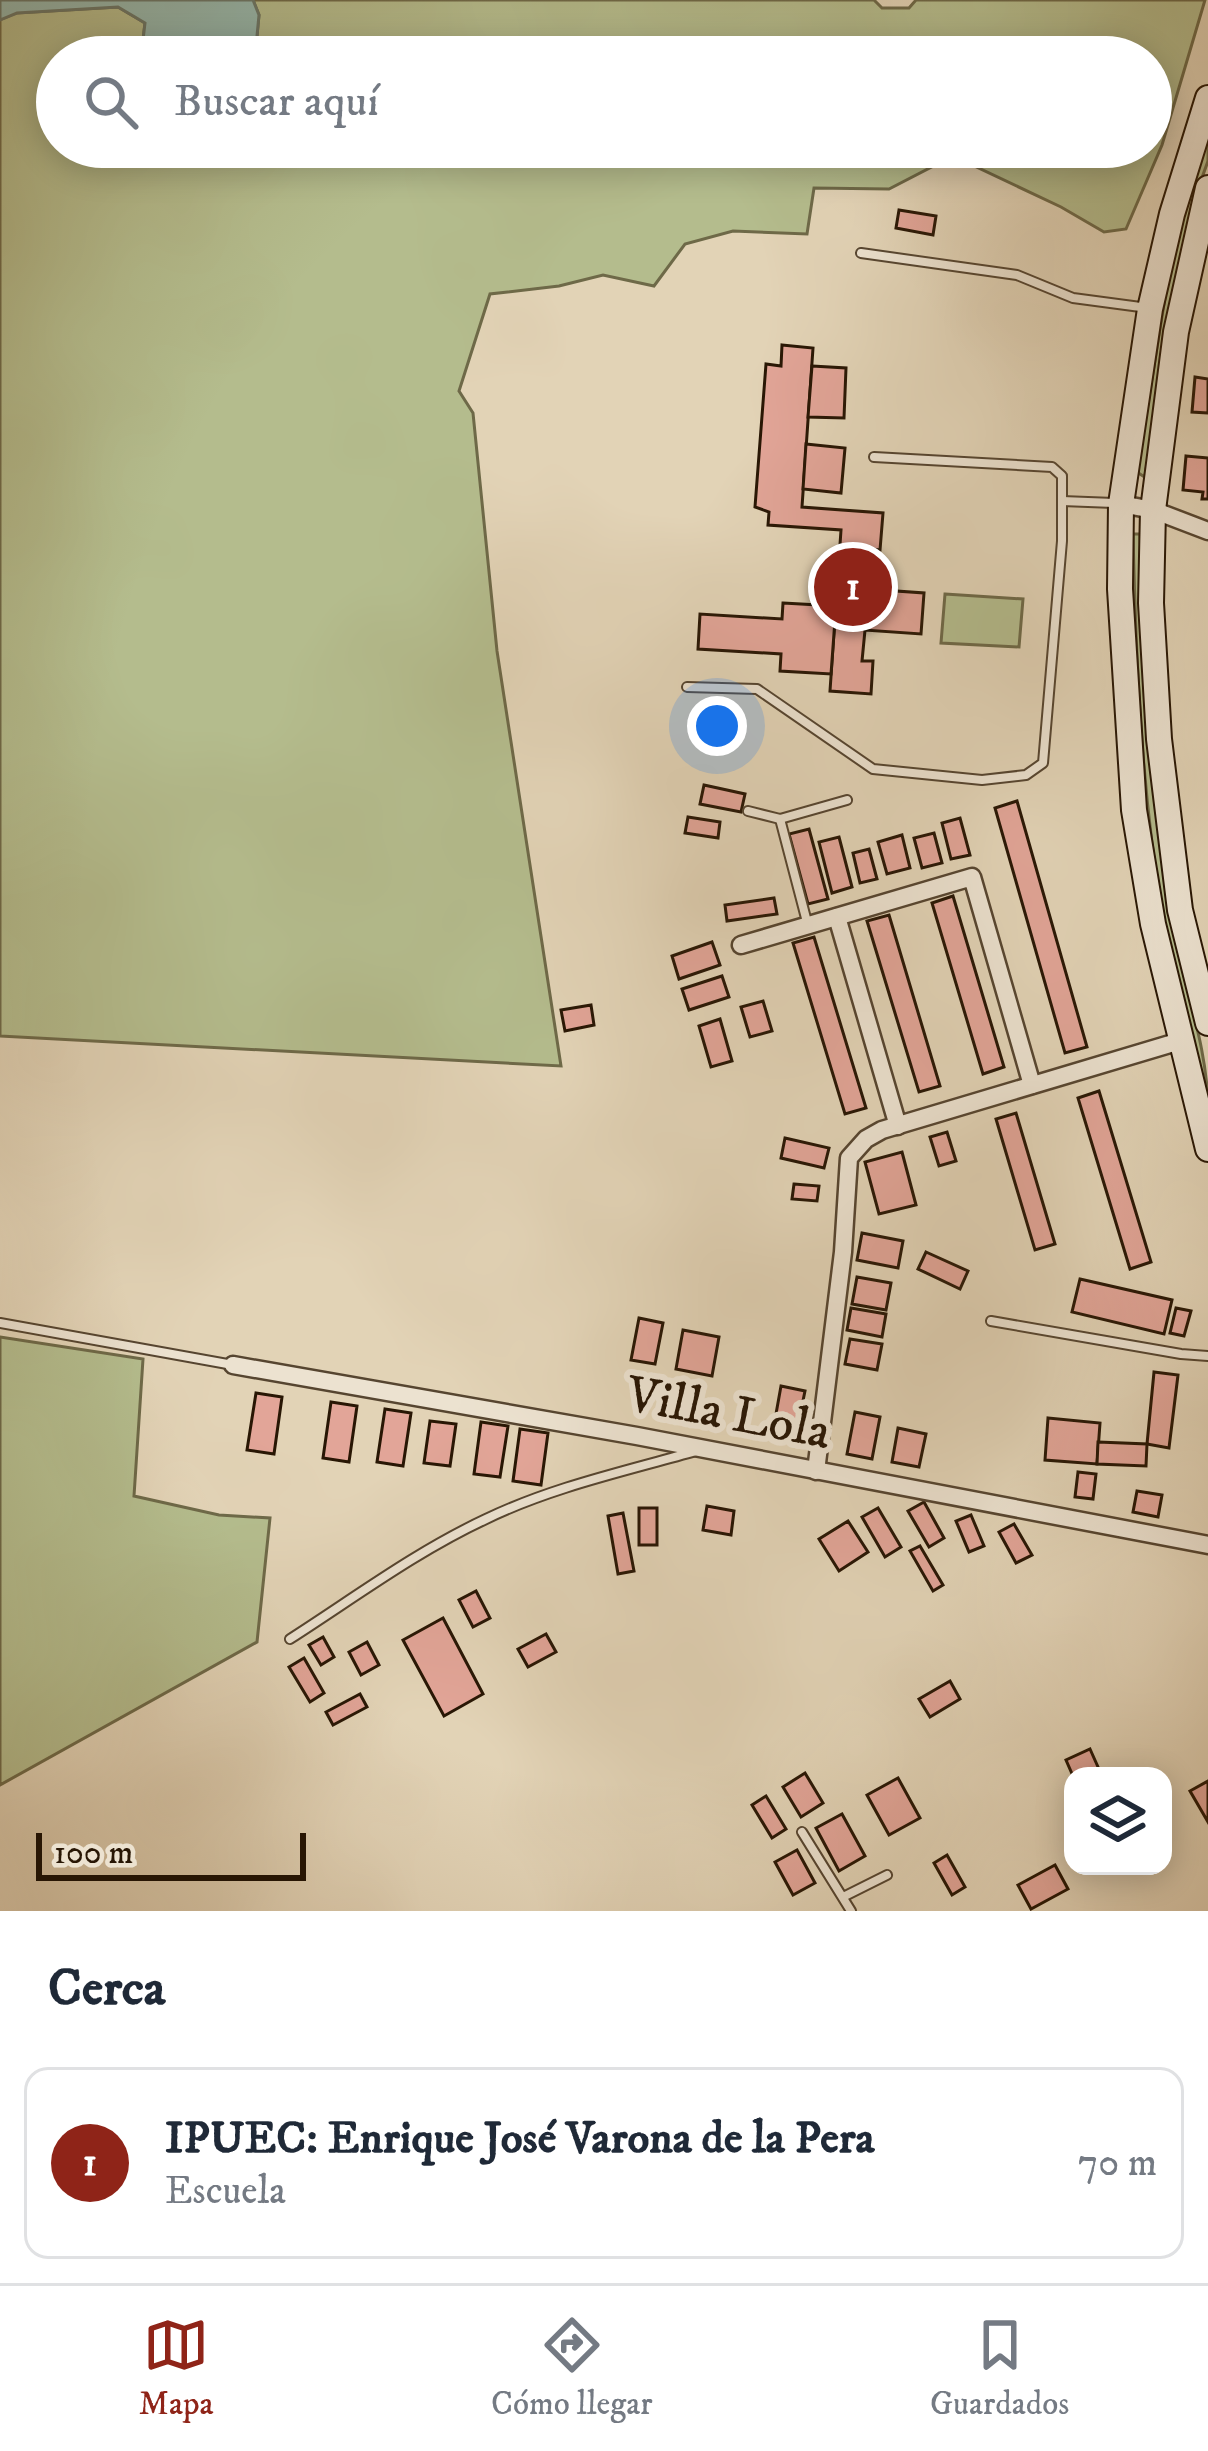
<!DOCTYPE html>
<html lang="es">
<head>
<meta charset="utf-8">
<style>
	body { margin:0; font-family:"IM FELL DW Pica",serif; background:#f6f6f7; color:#1f2937 }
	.controls { position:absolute; right:36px; bottom:36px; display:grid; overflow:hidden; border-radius:24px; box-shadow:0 6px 30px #0003 }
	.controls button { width:108px; height:108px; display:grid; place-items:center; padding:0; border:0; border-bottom:3px solid #e0e1e3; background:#fff; color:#1f2937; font:60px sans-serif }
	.scale { position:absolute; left:36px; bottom:30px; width:270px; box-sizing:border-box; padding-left:12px; border:6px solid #281604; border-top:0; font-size:33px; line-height:42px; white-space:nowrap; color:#281604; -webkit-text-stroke:9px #ece2d0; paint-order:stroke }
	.you { position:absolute; left:717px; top:726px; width:42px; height:42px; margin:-30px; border:9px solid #fff; border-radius:50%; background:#1a73e8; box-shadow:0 0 0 18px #1a73e833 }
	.badge { display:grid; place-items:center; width:78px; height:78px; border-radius:50%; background:#8f2418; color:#fff; font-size:39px; font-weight:700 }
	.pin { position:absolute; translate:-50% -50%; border:6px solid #fff; box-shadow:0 3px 12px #0006 }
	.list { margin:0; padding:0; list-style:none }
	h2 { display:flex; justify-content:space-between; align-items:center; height:156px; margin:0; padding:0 48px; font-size:51px }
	h2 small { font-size:39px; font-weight:400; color:#747a83 }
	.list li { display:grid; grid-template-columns:78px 1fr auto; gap:36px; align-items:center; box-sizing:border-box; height:192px; margin:0 24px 24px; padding:0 24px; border:3px solid #e0e1e3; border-radius:24px }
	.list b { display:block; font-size:45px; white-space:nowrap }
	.list p { margin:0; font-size:39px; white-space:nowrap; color:#747a83 }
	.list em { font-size:39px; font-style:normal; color:#747a83 }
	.icon { flex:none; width:66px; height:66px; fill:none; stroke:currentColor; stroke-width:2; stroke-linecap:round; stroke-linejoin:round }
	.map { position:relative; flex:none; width:1208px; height:1911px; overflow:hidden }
	.search { position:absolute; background:#fff; box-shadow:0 6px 30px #0003; left:36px; right:36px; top:36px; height:132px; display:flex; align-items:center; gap:30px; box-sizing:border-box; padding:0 42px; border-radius:66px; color:#747a83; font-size:45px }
	.sheet { height:372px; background:#fff }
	nav { display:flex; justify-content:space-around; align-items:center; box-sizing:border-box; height:168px; border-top:3px solid #e0e1e3; background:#fff; font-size:33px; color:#747a83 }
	nav a { display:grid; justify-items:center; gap:6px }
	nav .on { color:#8f2418 }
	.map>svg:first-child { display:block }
</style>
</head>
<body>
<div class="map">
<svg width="1208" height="1911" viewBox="0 0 1208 1911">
	<rect width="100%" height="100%" fill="#e2d3b6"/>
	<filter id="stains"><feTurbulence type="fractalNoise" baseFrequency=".00167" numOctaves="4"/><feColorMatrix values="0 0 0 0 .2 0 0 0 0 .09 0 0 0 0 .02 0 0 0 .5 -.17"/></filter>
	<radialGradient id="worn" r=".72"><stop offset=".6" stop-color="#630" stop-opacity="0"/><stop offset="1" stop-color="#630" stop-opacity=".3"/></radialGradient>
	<g fill="#b4bc8d" stroke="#6e6948" stroke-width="3">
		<polygon points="253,0 874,0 882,8 909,8 916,0 1205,0 1162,145 1126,229 1104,232 1061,207 953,156 889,189 814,188 807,234 733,231 685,244 654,286 603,275 559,286 490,294 459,391 473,413 497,651 561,1066 0,1036 0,20 16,13 118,7 145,23 141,57 57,57 57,147 169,147 174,161 201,158 215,147 1151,147 1151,57 255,57 259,15"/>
		<polygon points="1208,132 1208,161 1195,197 1145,475 1143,476 1137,472 1169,273 1186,193"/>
		<path d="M1133,534H1140C1146,661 1151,786 1170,911C1180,978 1208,1042 1208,1110C1193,1044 1174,978 1162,912C1141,787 1136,660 1133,534Z"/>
		<polygon points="945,594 1023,599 1019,647 941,643"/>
		<polygon points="0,1337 143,1359 134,1496 219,1515 270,1518 257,1642 0,1785"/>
	</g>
	<polygon fill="#95b8ae" stroke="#69776a" stroke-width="3" points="0,0 253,0 259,15 255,57 141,57 145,23 118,7 17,13 0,20"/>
	<g fill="#e2a598" stroke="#281604" stroke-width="3">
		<polygon points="899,210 936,216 933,235 896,228"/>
		<polygon points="782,345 813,348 802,507 883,513 880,550 871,549 868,589 924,593 921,634 865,630 862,661 873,661 871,694 830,691 841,530 768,525 769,512 755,507 766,364 781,366"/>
		<polygon points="812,366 846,368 844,418 808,417"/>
		<polygon points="1195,377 1208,379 1208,413 1192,412"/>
		<polygon points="806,444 845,448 841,493 803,489"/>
		<polygon points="1186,456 1208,458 1208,499 1202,499 1203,492 1183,490"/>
		<polygon points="783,603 836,606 831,674 780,671 781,654 698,649 700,614 782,619"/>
		<polygon points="704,785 745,794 741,812 700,804"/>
		<polygon points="1017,801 1087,1047 1065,1053 995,808"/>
		<polygon points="688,817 720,822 718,838 685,833"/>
		<polygon points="960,818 970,855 951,859 942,823"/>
		<polygon points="809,829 828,899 808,904 789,834"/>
		<polygon points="934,833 942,863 922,868 914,838"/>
		<polygon points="902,835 910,868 887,874 878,842"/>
		<polygon points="839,837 852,887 832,893 819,842"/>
		<polygon points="869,849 877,879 860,883 853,853"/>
		<polygon points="953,896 1004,1067 983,1074 932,903"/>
		<polygon points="774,898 777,914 727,921 725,905"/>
		<polygon points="889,915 940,1086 919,1092 867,921"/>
		<polygon points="814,937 866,1108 845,1114 793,943"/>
		<polygon points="712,942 720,965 679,979 672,956"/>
		<polygon points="722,976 729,997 689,1010 682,989"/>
		<polygon points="763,1001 772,1031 750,1037 741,1007"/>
		<polygon points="591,1005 594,1025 565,1031 561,1010"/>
		<polygon points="720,1019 732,1061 711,1067 699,1026"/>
		<polygon points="1099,1091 1151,1262 1130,1269 1078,1098"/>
		<polygon points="1016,1113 1055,1244 1035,1250 996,1119"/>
		<polygon points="947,1132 956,1161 939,1166 930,1137"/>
		<polygon points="785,1138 829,1148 824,1168 781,1158"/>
		<polygon points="902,1152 916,1205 879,1214 865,1162"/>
		<polygon points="794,1184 819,1186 817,1201 792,1199"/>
		<polygon points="862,1233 903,1241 898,1268 857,1260"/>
		<polygon points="926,1252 968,1271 960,1289 918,1269"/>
		<polygon points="857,1277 891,1283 886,1310 852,1304"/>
		<polygon points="1080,1279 1172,1300 1164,1334 1072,1312"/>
		<polygon points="851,1308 886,1314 882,1337 847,1330"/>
		<polygon points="1176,1308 1191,1311 1184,1336 1170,1333"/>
		<polygon points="639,1318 663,1323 655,1364 631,1360"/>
		<polygon points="683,1330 719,1337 712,1376 676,1369"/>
		<polygon points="850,1339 882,1344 877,1370 845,1364"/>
		<polygon points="1154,1372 1178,1375 1169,1448 1147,1444"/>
		<polygon points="781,1386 805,1391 797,1430 774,1425"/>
		<polygon points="256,1393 282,1397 274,1454 247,1450"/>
		<polygon points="331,1402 357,1406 349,1462 323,1458"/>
		<polygon points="385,1409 411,1413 403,1466 377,1462"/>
		<polygon points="855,1412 880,1417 872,1459 847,1454"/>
		<polygon points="1048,1418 1100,1423 1097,1464 1045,1460"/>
		<polygon points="430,1421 456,1424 450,1466 424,1463"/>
		<polygon points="481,1422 508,1426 500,1477 474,1474"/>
		<polygon points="898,1428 926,1434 919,1467 892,1462"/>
		<polygon points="520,1429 548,1433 541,1485 513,1481"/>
		<polygon points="1098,1442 1147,1444 1146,1466 1097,1464"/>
		<polygon points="1078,1472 1096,1474 1093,1499 1075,1497"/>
		<polygon points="1137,1491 1162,1495 1158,1517 1133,1512"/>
		<polygon points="924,1502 944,1538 929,1547 908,1511"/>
		<polygon points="707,1506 734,1511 731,1535 703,1530"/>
		<rect x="639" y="1508" width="18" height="37"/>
		<polygon points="878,1508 901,1547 885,1557 862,1517"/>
		<polygon points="623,1513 634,1571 618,1574 608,1516"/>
		<polygon points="971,1515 984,1546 969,1552 956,1521"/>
		<polygon points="848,1521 868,1552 839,1571 819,1539"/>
		<polygon points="1014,1524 1032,1555 1016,1563 999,1532"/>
		<polygon points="920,1546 943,1585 933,1591 910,1551"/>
		<polygon points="476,1591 490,1618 473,1627 459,1600"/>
		<polygon points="443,1618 483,1694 444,1716 403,1640"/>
		<polygon points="546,1634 556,1652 528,1667 518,1649"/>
		<polygon points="323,1637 334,1657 321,1665 309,1645"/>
		<polygon points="367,1642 379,1665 361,1675 349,1652"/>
		<polygon points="304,1658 324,1693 310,1702 289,1667"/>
		<polygon points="950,1681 960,1699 930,1717 919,1699"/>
		<polygon points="360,1694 367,1707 333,1725 326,1712"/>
		<polygon points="1090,1749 1102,1776 1073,1776 1066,1760"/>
		<polygon points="805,1773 823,1803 801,1817 783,1787"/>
		<polygon points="898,1778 920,1818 889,1835 867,1795"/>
		<polygon points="1208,1781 1208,1822 1190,1791"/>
		<polygon points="766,1796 786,1829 772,1838 752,1805"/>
		<polygon points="842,1814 865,1856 839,1871 816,1828"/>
		<polygon points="797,1850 815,1883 793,1895 775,1862"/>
		<polygon points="947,1855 965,1887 952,1895 934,1863"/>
		<polygon points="1055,1865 1068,1889 1031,1909 1018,1885"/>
	</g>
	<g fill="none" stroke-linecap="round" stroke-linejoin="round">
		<defs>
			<g id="lane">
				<polyline points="861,253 1017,275 1073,298 1148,308"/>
				<polyline points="1062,501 1114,503"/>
				<polyline points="687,687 757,689 873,769 982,780 1026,775 1043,763 1062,541 1062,476 1052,467 874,457"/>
				<polyline points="748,811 780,819 847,800"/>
				<polyline points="780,819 807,922"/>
				<polyline points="991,1321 1181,1354 1208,1356"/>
				<polyline points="0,1323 233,1365"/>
				<path d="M290,1639C354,1598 417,1551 486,1519C552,1487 626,1471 696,1451"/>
				<polyline points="802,1832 851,1911"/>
				<polyline points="843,1897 887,1875"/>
			</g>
			<g id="street">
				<polyline points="1121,504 1153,510 1208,531"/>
				<polyline points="837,917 898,1126"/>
				<polyline points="741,945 972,877 1032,1085"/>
				<polyline points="233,1365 637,1436 1208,1545"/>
				<polyline points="816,1471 843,1252 849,1158 866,1139 882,1130 1180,1041"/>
			</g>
			<g id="secondary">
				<polyline points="1208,98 1172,214 1150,309 1121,504 1120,589 1134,810 1153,924 1208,1149"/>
				<polyline points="1208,188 1176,332 1153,510 1151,603 1159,739 1180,910 1208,1023"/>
			</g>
		</defs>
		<use href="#lane" stroke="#564530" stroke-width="12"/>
		<use href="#street" stroke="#564530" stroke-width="21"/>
		<use href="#secondary" stroke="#281604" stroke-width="28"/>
		<use href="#lane" stroke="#ece2d0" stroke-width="8"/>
		<use href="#street" stroke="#ece2d0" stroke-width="16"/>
		<use href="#secondary" stroke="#ece2d0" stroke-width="24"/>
	</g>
	<g text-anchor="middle" stroke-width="12" stroke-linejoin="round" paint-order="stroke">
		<g font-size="51" fill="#281604" stroke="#ece2d0">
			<text transform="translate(729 1411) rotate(11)" y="18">Villa Lola</text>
		</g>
	</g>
	<rect width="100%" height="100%" filter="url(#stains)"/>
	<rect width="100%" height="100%" fill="url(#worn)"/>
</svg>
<div class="controls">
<button><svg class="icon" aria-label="layers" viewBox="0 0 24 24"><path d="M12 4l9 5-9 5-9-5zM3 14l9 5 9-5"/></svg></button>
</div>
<div class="scale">100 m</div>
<div class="you"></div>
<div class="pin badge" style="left:853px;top:587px">1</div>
<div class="search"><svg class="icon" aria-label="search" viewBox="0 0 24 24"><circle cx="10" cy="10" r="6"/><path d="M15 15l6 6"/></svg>Buscar aquí</div>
</div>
<section class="sheet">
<h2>Cerca<small></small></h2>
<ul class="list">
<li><span class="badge">1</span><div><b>IPUEC: Enrique José Varona de la Pera</b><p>Escuela</p></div><em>70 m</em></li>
</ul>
</section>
<nav>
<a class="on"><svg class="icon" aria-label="map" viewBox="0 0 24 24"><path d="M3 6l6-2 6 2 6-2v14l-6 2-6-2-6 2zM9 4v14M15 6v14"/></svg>Mapa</a>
<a><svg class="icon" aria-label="directions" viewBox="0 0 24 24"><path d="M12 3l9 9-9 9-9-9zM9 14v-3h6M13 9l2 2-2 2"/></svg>Cómo llegar</a>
<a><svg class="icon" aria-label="saved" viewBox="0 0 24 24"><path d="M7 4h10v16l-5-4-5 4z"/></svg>Guardados</a>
</nav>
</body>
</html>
